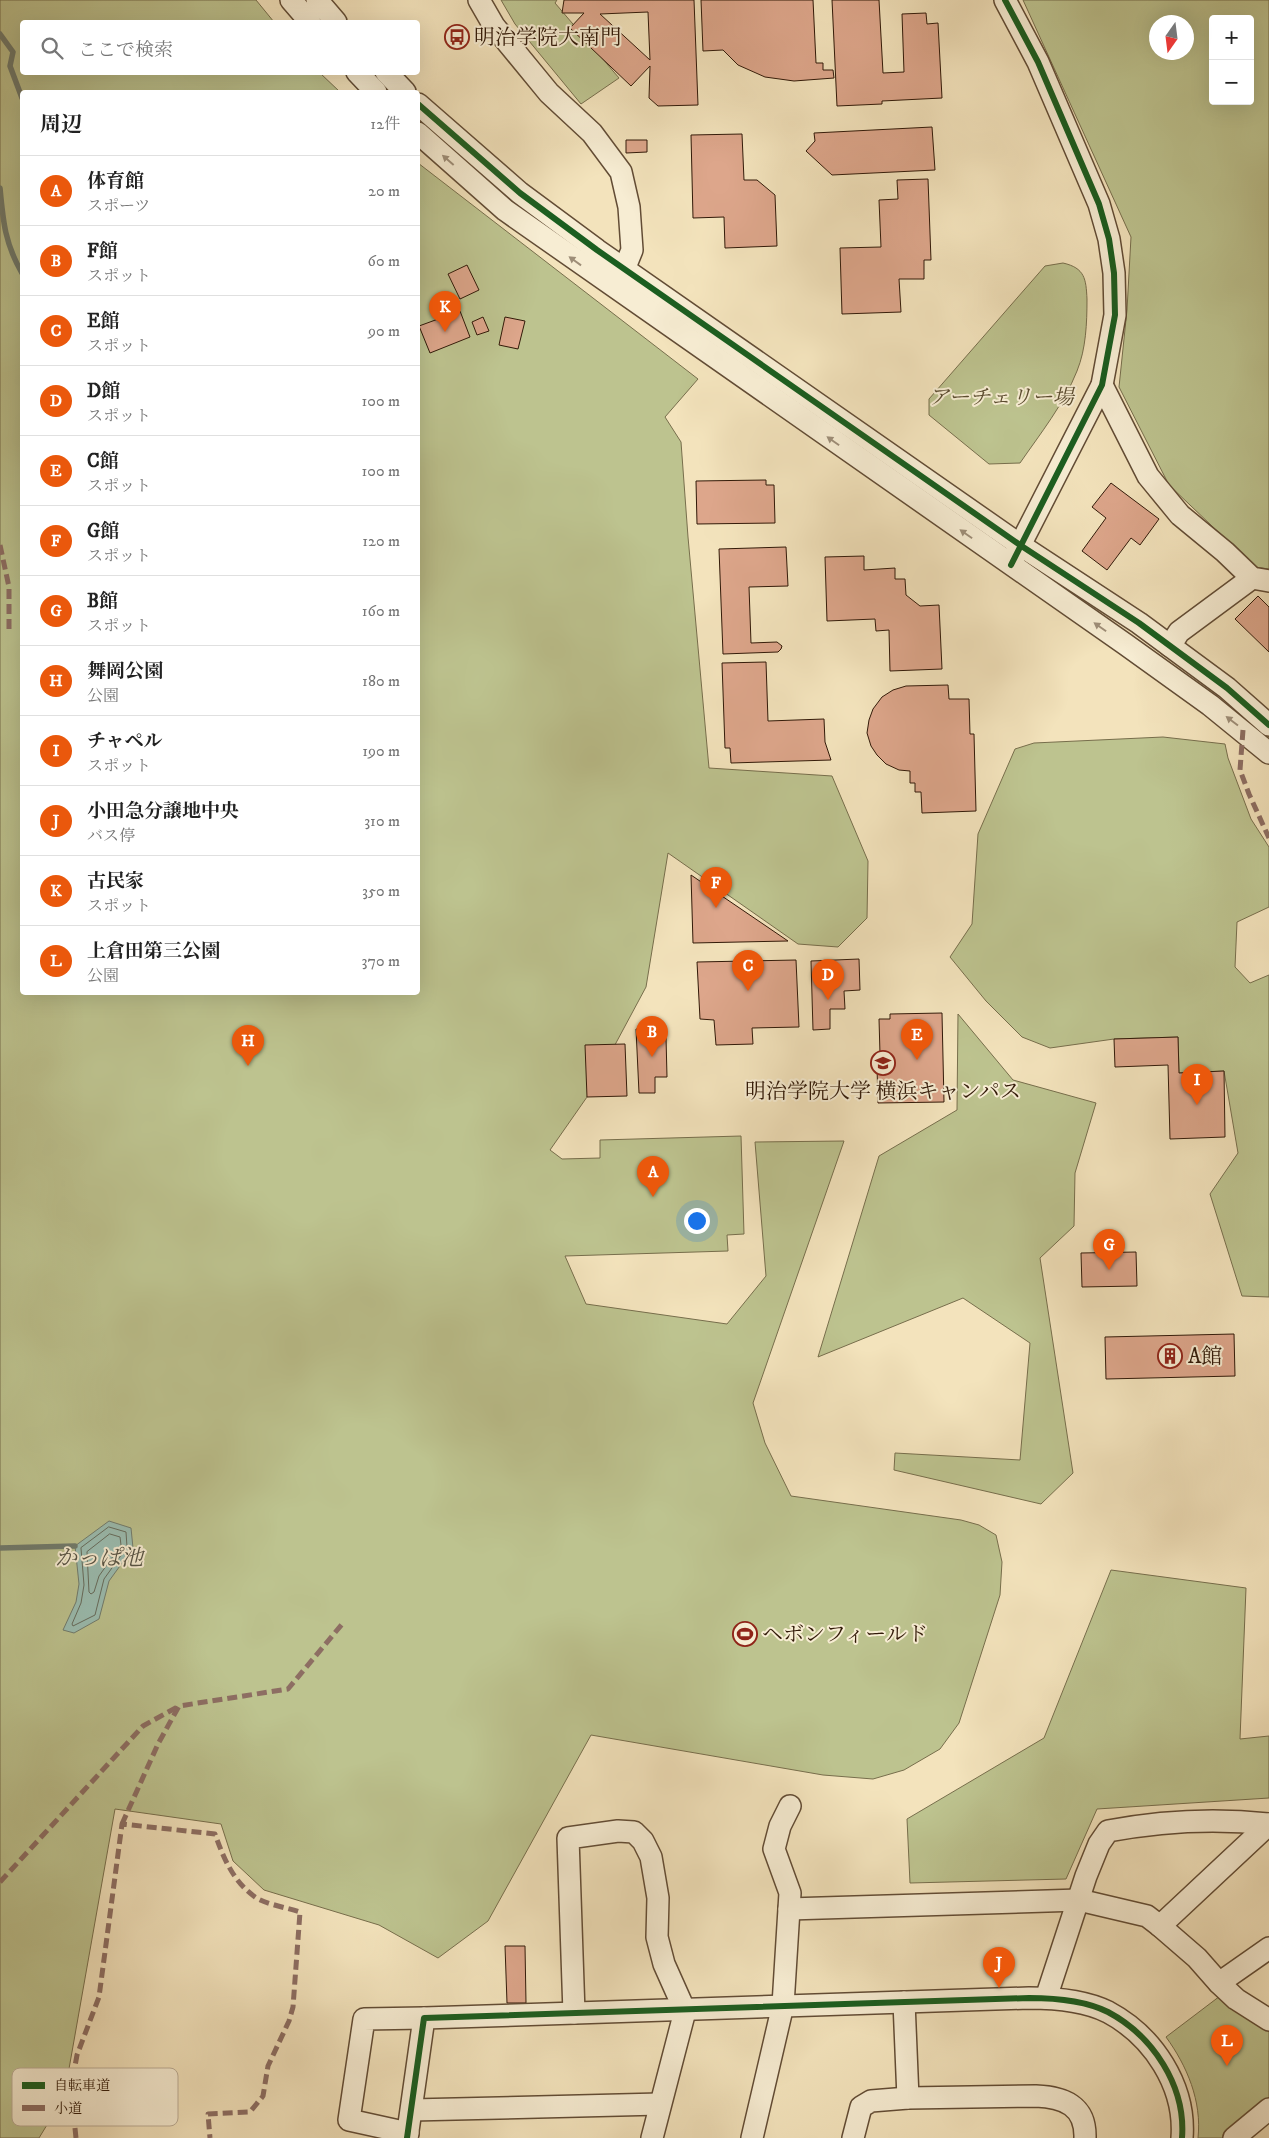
<!DOCTYPE html>
<html lang="ja">
<head>
<meta charset="utf-8">
<style>
	body { margin:0; font-family:"IM FELL DW Pica","Noto Serif JP",serif; background:#f6f6f6; color:#222 }
	.controls { position:absolute; right:15px; top:15px; display:grid; overflow:hidden; border-radius:5px; box-shadow:0 5px 20px #0002 }
	.controls button { width:45px; height:45px; display:grid; place-items:center; padding:0; border:0; border-bottom:1px solid #e0e0e0; background:#fff; color:#222; font:25px sans-serif }
	.compass { position:absolute; left:1149px; top:15px; width:45px; height:45px; border-radius:50%; background:#fff; box-shadow:0 5px 20px #0002; rotate:194deg }
	.you { position:absolute; left:696px; top:1220px; width:18px; height:18px; margin:-12px; border:4px solid #fff; border-radius:50%; background:#1a73e8; box-shadow:0 0 0 8px #1a73e833 }
	.badge { display:grid; place-items:center; width:32px; height:32px; border-radius:50%; background:#ea580c; color:#fff; font-size:16px; font-weight:700 }
	.pin { position:absolute; translate:-50% -41px; filter:drop-shadow(0 1px 2px #0008) }
	.pin::after { content:''; position:absolute; top:26px; width:18px; height:15px; background:inherit; clip-path:polygon(0 0,100% 0,50% 100%) }
	.list { margin:0; padding:0; list-style:none }
	h2 { display:flex; justify-content:space-between; align-items:center; height:65px; margin:0; padding:0 20px; font-size:21px }
	h2 small { font-size:16px; font-weight:400; color:#767676 }
	.list li { display:grid; grid-template-columns:32px 1fr auto; gap:15px; align-items:center; box-sizing:border-box; height:70px; padding:0 20px; border-top:1px solid #e0e0e0 }
	.list b { display:block; font-size:19px; white-space:nowrap }
	.list p { margin:0; font-size:16px; white-space:nowrap; color:#767676 }
	.list em { font-size:16px; font-style:normal; color:#767676 }
	.icon { flex:none; width:28px; height:28px; fill:none; stroke:currentColor; stroke-width:2; stroke-linecap:round; stroke-linejoin:round }
	.map { position:relative; flex:none; width:1269px; height:2138px; overflow:hidden }
	.search { position:absolute; background:#fff; box-shadow:0 5px 20px #0002; left:20px; top:20px; width:400px; height:55px; display:flex; align-items:center; gap:12px; box-sizing:border-box; padding:0 18px; border-radius:5px; color:#767676; font-size:19px }
	.panel { position:absolute; background:#fff; box-shadow:0 5px 20px #0002; left:20px; top:90px; width:400px; height:905px; border-radius:5px }
	.map>svg:first-child { display:block }
</style>
</head>
<body>
<div class="map">
<svg width="1269" height="2138" viewBox="0 0 1269 2138">
	<rect width="100%" height="100%" fill="#f3e3bc"/>
	<filter id="stains"><feTurbulence type="fractalNoise" baseFrequency=".004" numOctaves="4"/><feColorMatrix values="0 0 0 0 .2 0 0 0 0 .09 0 0 0 0 .02 0 0 0 .5 -.17"/></filter>
	<radialGradient id="worn" r=".72"><stop offset=".6" stop-color="#630" stop-opacity="0"/><stop offset="1" stop-color="#630" stop-opacity=".3"/></radialGradient>
	<g fill="#bdc38f" stroke="#776e4c" fill-rule="evenodd">
		<polygon points="0,0 256,0 274,22 22,22 22,72 320,73 340,92 22,92 22,992 418,992 418,163 698,379 665,417 681,442 688,537 709,768 832,776 868,861 867,918 838,947 798,944 668,853 646,987 587,1097 550,1150 562,1159 600,1158 600,1140 741,1136 744,1234 727,1235 728,1251 565,1256 586,1304 727,1324 766,1276 755,1142 844,1141 753,1403 765,1443 791,1496 961,1520 979,1525 996,1535 1002,1562 1000,1595 959,1723 940,1749 904,1770 873,1779 823,1775 591,1735 488,1921 438,1958 379,1925 264,1890 233,1861 221,1824 115,1809 64,2097 39,2138 0,2138"/>
		<polygon points="501,0 557,0 555,3 619,78 581,104 515,24"/>
		<path d="M1023,0H1269V569L1255,567L1169,485L1119,387L1127,310L1131,237ZM1213,19H1250V101H1213ZM1156,22H1186V52H1156Z"/>
		<path d="M1063,263C1085,268 1086,279 1087,299C1087,323 1086,349 1077,371C1064,404 1040,434 1020,463L989,464L929,415V399L1045,266Z"/>
		<polygon points="1163,737 1225,744 1228,758 1251,819 1269,847 1269,907 1237,922 1235,967 1250,983 1269,975 1269,1297 1242,1296 1210,1194 1238,1153 1224,1071 1179,1073 1178,1037 1114,1039 1050,1048 1022,1037 986,1001 950,957 972,924 978,834 1015,749 1034,743"/>
		<polygon points="958,1014 1013,1080 1096,1103 1075,1173 1074,1226 1040,1258 1073,1473 1041,1504 894,1470 895,1453 1020,1460 1030,1343 963,1298 818,1357 879,1156 957,1110"/>
		<polygon points="1111,1570 1246,1588 1240,1739 1269,1736 1269,1798 1097,1809 1066,1879 910,1883 907,1819 1044,1738"/>
		<path d="M1220,1996L1269,2030V2100L1226,2138H1198C1202,2101 1187,2066 1166,2037Z"/>
	</g>
	<polygon fill="#9bbeb2" stroke="#717c6e" points="109,1521 131,1528 133,1548 109,1581 99,1619 74,1633 63,1630 76,1602 79,1584 75,1546"/>
	<g fill="none" stroke-linecap="round" stroke-linejoin="round">
		<g stroke="#666c5d" stroke-width="1">
			<polygon points="109,1527 126,1532 127,1547 104,1579 95,1615 73,1626 72,1624 81,1603 84,1585 81,1548"/>
			<polygon points="110,1534 120,1537 121,1545 99,1576 94,1592 91,1594 89,1592 87,1552"/>
		</g>
		<g stroke="#717c6e" stroke-width="5.5">
			<polyline points="0,34 13,52 10,66 22,98"/>
			<path d="M0,188C3,221 5,244 22,273"/>
			<polyline points="0,1548 75,1546"/>
		</g>
	</g>
	<g fill="#dda68b" stroke="#311908" fill-rule="evenodd">
		<path d="M564,0H694L698,105L658,106L649,98L650,66L631,86L570,28L584,13H562ZM648,12L650,60L600,14Z"/>
		<polygon points="701,0 813,0 816,63 823,63 823,70 833,70 834,78 794,81 765,77 738,65 723,50 703,51"/>
		<polygon points="832,0 879,0 883,73 904,72 902,14 926,13 927,24 938,23 942,98 882,101 882,104 837,106"/>
		<polygon points="932,127 935,170 832,175 806,151 815,141 814,133"/>
		<polygon points="742,134 744,180 757,180 775,195 777,246 725,248 724,217 693,218 691,135"/>
		<polygon points="626,140 647,140 647,152 626,153"/>
		<polygon points="928,179 931,260 924,260 924,279 899,279 901,312 842,314 840,248 881,247 879,200 898,199 897,180"/>
		<polygon points="467,265 479,290 460,299 448,274"/>
		<polygon points="460,311 470,337 430,353 419,326"/>
		<polygon points="483,317 489,331 477,335 472,322"/>
		<polygon points="505,317 525,321 518,349 499,345"/>
		<polygon points="766,480 766,485 774,485 775,523 697,524 696,481"/>
		<polygon points="1111,483 1159,519 1140,545 1131,538 1107,570 1082,551 1106,518 1092,507"/>
		<polygon points="786,547 788,586 749,587 751,643 777,642 782,646 781,649 778,652 723,654 719,549"/>
		<polygon points="864,556 864,570 895,568 895,579 905,579 906,595 920,606 939,605 942,669 890,671 889,630 876,631 875,619 827,621 825,557"/>
		<polygon points="1258,596 1269,607 1269,652 1235,619"/>
		<polygon points="766,662 768,721 824,719 825,742 831,760 731,763 730,748 725,748 722,663"/>
		<polygon points="948,685 949,699 969,699 970,734 974,734 976,811 922,813 921,792 915,792 915,783 910,783 910,771 899,770 886,764 877,755 871,746 867,733 869,720 873,709 882,697 893,690 906,686"/>
		<polygon points="691,875 788,941 693,943"/>
		<polygon points="859,959 860,990 844,991 845,1009 830,1009 830,1029 813,1030 811,961"/>
		<polygon points="796,960 799,1027 752,1028 753,1044 716,1045 714,1020 700,1019 697,962"/>
		<polygon points="942,1013 944,1102 878,1103 877,1067 891,1067 890,1054 880,1054 879,1019 890,1019 890,1014"/>
		<polygon points="636,1029 654,1029 654,1037 666,1037 667,1077 655,1077 655,1093 639,1093"/>
		<polygon points="1178,1037 1179,1073 1224,1071 1225,1137 1170,1139 1168,1065 1115,1067 1114,1039"/>
		<polygon points="625,1044 627,1096 587,1097 585,1045"/>
		<polygon points="1136,1252 1137,1286 1082,1287 1081,1253"/>
		<polygon points="1234,1334 1235,1376 1106,1379 1105,1337"/>
		<polygon points="505,1946 525,1946 526,2003 507,2003"/>
	</g>
	<g fill="none" stroke-linecap="round" stroke-linejoin="round">
		<defs>
			<g id="minor">
				<polyline points="291,0 310,22"/>
				<polyline points="317,0 336,22"/>
				<polyline points="479,0 494,26 549,93 592,133 621,172 629,207 632,250 619,282"/>
				<polyline points="1005,0 1038,62 1099,204 1109,239 1114,273 1115,315 1102,385 1014,557"/>
				<polyline points="357,72 376,92"/>
				<polyline points="386,72 405,92"/>
				<polyline points="418,104 520,193 597,250 1020,545 1139,623 1227,688 1269,725"/>
				<polyline points="418,133 505,210 1125,644 1210,705 1269,753"/>
				<polyline points="1102,385 1148,476 1180,515 1225,552 1252,578 1269,581"/>
				<polyline points="1170,646 1179,632 1252,578"/>
				<polyline points="1269,1824 1160,1926 1197,1958 1219,1983 1269,1948"/>
				<polyline points="789,1909 1079,1900 1147,1916 1160,1926"/>
				<polyline points="1219,1983 1236,1999 1269,2020"/>
				<path d="M1046,1998L1086,1876L1099,1844L1108,1831C1161,1821 1215,1818 1269,1824"/>
				<polyline points="904,2002 908,2098"/>
				<polyline points="574,2013 568,1838 618,1831 634,1832 643,1841 651,1857 658,1898 657,1937 664,1964 685,2011 652,2138"/>
				<polyline points="412,2110 660,2104"/>
				<polyline points="408,2133 349,2120 364,2019 424,2018"/>
				<path d="M407,2138L424,2018L1029,1998C1055,1998 1084,2000 1108,2012C1153,2036 1186,2086 1182,2138"/>
				<polyline points="752,2138 783,2005 790,1893 774,1849 780,1826 790,1806"/>
				<path d="M853,2138L861,2107L871,2101L908,2098L1036,2096C1064,2097 1086,2106 1085,2138"/>
				<polyline points="1234,2138 1269,2109"/>
			</g>
		</defs>
		<use href="#minor" stroke="#624c35" stroke-width="24"/>
		<use href="#minor" stroke="#f7edd3" stroke-width="21"/>
		<g stroke="#8d6e63" stroke-width="5" stroke-dasharray="10 5" stroke-linecap="butt">
			<polyline points="0,545 9,587 9,633"/>
			<polyline points="1243,730 1240,770 1249,794 1269,838"/>
			<polyline points="122,1824 158,1744 179,1706 288,1689 343,1623"/>
			<polyline points="0,1882 143,1726 179,1706"/>
			<path d="M76,2138L72,2099L73,2077L77,2055L99,1997L122,1824L215,1834C224,1859 233,1881 255,1897C265,1904 288,1908 300,1912L293,2007L289,2021L268,2066L263,2096L250,2112L208,2114L210,2138"/>
		</g>
		<defs>
			<g id="cycleway">
				<polyline points="1005,0 1038,62 1099,204 1109,239 1114,273 1115,315 1102,385 1011,565"/>
				<polyline points="418,104 520,193 597,250 1020,545 1139,623 1227,688 1269,725"/>
				<path d="M407,2138L424,2018L1029,1998C1055,1998 1084,2000 1108,2012C1153,2036 1186,2086 1182,2138"/>
			</g>
		</defs>
		<use href="#cycleway" stroke="#f7edd3" stroke-width="9"/>
		<use href="#cycleway" stroke="#1b5e20" stroke-width="6"/>
	</g>
	<defs><path id="oneway-solid" d="M-6-.8H1V-3.2L6.5 0L1 3.2V.8H-6Z" transform="scale(1.25)"/></defs>
	<g fill="#9e8e78">
		<use href="#oneway-solid" transform="translate(448 160) rotate(-139)"/>
		<use href="#oneway-solid" transform="translate(575 261) rotate(-144)"/>
		<use href="#oneway-solid" transform="translate(833 441) rotate(-145)"/>
		<use href="#oneway-solid" transform="translate(966 534) rotate(-145)"/>
		<use href="#oneway-solid" transform="translate(1100 627) rotate(-145)"/>
		<use href="#oneway-solid" transform="translate(1232 721) rotate(-143)"/>
	</g>
	<defs>
		<symbol id="bus-ring" viewBox="-11 -11 22 22"><circle r="9.5" fill="#f7edd3" stroke="#8f2418" stroke-width="1.5"/><path d="M-5-6H5V4H4V6H2V4H-2V6H-4V4H-5ZM-3.5-4V0h7V-4ZM-3.5 1.2v1.5H-2V1.2ZM2 1.2v1.5H3.5V1.2Z" fill="#8f2418"/></symbol>
		<symbol id="university-ring" viewBox="-11 -11 22 22"><circle r="9.5" fill="#f7edd3" stroke="#8f2418" stroke-width="1.5"/><path d="M0-5L7-2L0 1L-7-2ZM-4 1L0 2.5L4 1V4Q0 6-4 4Z" fill="#8f2418"/></symbol>
		<symbol id="building-ring" viewBox="-11 -11 22 22"><circle r="9.5" fill="#f7edd3" stroke="#8f2418" stroke-width="1.5"/><path d="M-4-6H4V6H1V3H-1V6H-4ZM-2.5-4.3h1.7v1.8h-1.7ZM.8-4.3h1.7v1.8H.8ZM-2.5-1h1.7V.8h-1.7ZM.8-1h1.7V.8H.8Z" fill="#8f2418"/></symbol>
		<symbol id="stadium-ring" viewBox="-11 -11 22 22"><circle r="9.5" fill="#f7edd3" stroke="#8f2418" stroke-width="1.5"/><path d="M0-5a6.5 5 0 1 0 0 10a6.5 5 0 1 0 0-10ZM-3.5-1.8h7v3.6h-7Z" fill="#8f2418"/></symbol>
	</defs>
	<g fill-rule="evenodd">
		<use href="#bus-ring" x="443" y="23" width="28" height="28"/>
		<use href="#university-ring" x="869" y="1049" width="28" height="28"/>
		<use href="#building-ring" x="1156" y="1342" width="28" height="28"/>
		<use href="#stadium-ring" x="731" y="1620" width="28" height="28"/>
	</g>
	<g text-anchor="middle" stroke-width="4" stroke-linejoin="round" paint-order="stroke">
		<g font-size="21" fill="#311908" stroke="#f7edd3" text-anchor="start">
			<text x="474" y="44">明治学院大南門</text>
			<text x="883" y="1098" text-anchor="middle">明治学院大学 横浜キャンパス</text>
			<text x="1188" y="1363">A館</text>
			<text x="762" y="1641">ヘボンフィールド</text>
		</g>
		<g font-size="21" font-style="italic" fill="#5b4c30" stroke="#f7edd3">
			<text x="1001" y="404">アーチェリー場</text>
		</g>
		<g font-size="22" font-style="italic" fill="#565344" stroke="#f7edd3">
			<text x="99" y="1565">かっぱ池</text>
		</g>
	</g>
	<rect x="12" y="2068" width="166" height="58" rx="8" fill="#f7edd3" stroke="#bcad96" stroke-width="1"/>
	<rect x="22" y="2082" width="23" height="7" fill="#1b5e20"/>
	<rect x="22" y="2105" width="23" height="6" fill="#8d6e63"/>
	<g font-size="14" fill="#311908">
		<text x="54" y="2090">自転車道</text>
		<text x="54" y="2113">小道</text>
	</g>
	<rect width="100%" height="100%" filter="url(#stains)"/>
	<rect width="100%" height="100%" fill="url(#worn)"/>
</svg>
<div class="controls">
<button>+</button>
<button>−</button>
</div>
<svg class="compass" viewBox="-18 -18 36 36"><path d="M0-13l5 13h-10z" fill="#e53935"/><path d="M0 13l5-13h-10z" fill="#767676"/></svg>
<div class="you"></div>
<div class="pin badge" style="left:653px;top:1197px">A</div>
<div class="pin badge" style="left:652px;top:1057px">B</div>
<div class="pin badge" style="left:748px;top:991px">C</div>
<div class="pin badge" style="left:828px;top:1000px">D</div>
<div class="pin badge" style="left:917px;top:1060px">E</div>
<div class="pin badge" style="left:716px;top:908px">F</div>
<div class="pin badge" style="left:1109px;top:1270px">G</div>
<div class="pin badge" style="left:248px;top:1066px">H</div>
<div class="pin badge" style="left:1197px;top:1105px">I</div>
<div class="pin badge" style="left:999px;top:1988px">J</div>
<div class="pin badge" style="left:445px;top:332px">K</div>
<div class="pin badge" style="left:1227px;top:2066px">L</div>
<div class="search"><svg class="icon" aria-label="search" viewBox="0 0 24 24"><circle cx="10" cy="10" r="6"/><path d="M15 15l6 6"/></svg>ここで検索</div>
<section class="panel">
<h2>周辺<small>12件</small></h2>
<ul class="list">
<li><span class="badge">A</span><div><b>体育館</b><p>スポーツ</p></div><em>20 m</em></li>
<li><span class="badge">B</span><div><b>F館</b><p>スポット</p></div><em>60 m</em></li>
<li><span class="badge">C</span><div><b>E館</b><p>スポット</p></div><em>90 m</em></li>
<li><span class="badge">D</span><div><b>D館</b><p>スポット</p></div><em>100 m</em></li>
<li><span class="badge">E</span><div><b>C館</b><p>スポット</p></div><em>100 m</em></li>
<li><span class="badge">F</span><div><b>G館</b><p>スポット</p></div><em>120 m</em></li>
<li><span class="badge">G</span><div><b>B館</b><p>スポット</p></div><em>160 m</em></li>
<li><span class="badge">H</span><div><b>舞岡公園</b><p>公園</p></div><em>180 m</em></li>
<li><span class="badge">I</span><div><b>チャペル</b><p>スポット</p></div><em>190 m</em></li>
<li><span class="badge">J</span><div><b>小田急分譲地中央</b><p>バス停</p></div><em>310 m</em></li>
<li><span class="badge">K</span><div><b>古民家</b><p>スポット</p></div><em>350 m</em></li>
<li><span class="badge">L</span><div><b>上倉田第三公園</b><p>公園</p></div><em>370 m</em></li>
</ul>
</section>
</div>
</body>
</html>
